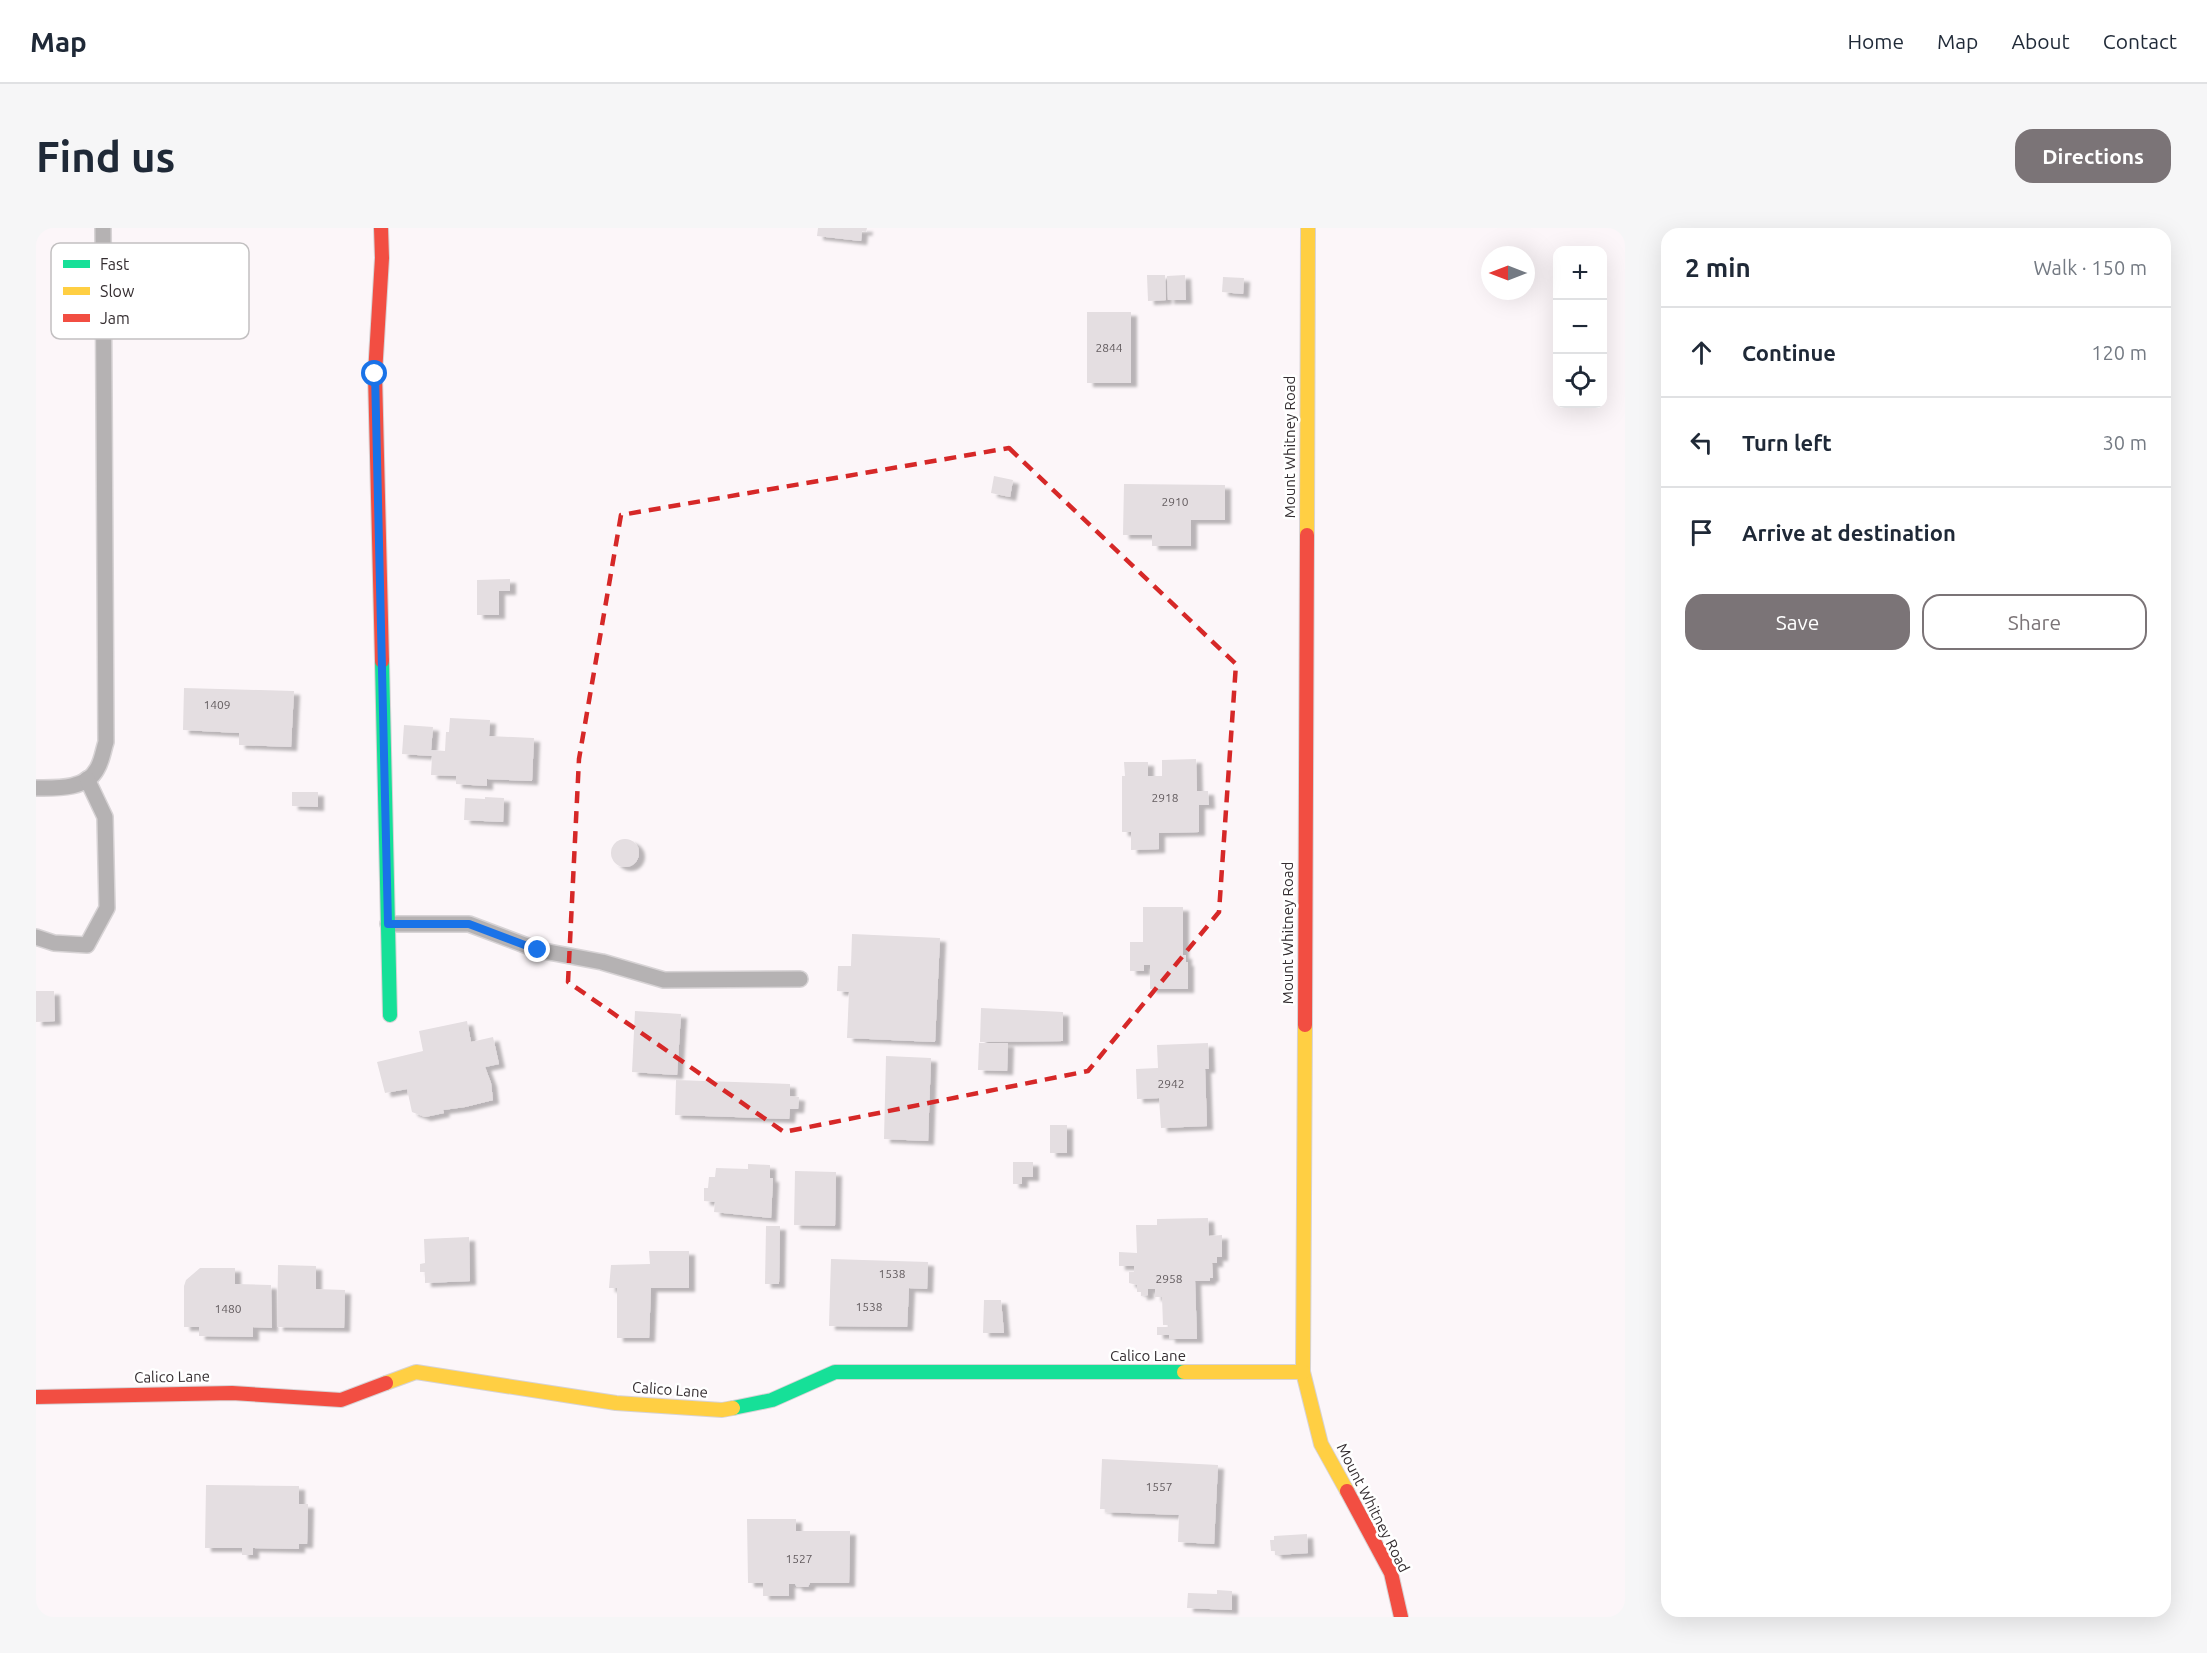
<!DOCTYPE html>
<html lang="en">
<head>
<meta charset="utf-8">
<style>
	body { margin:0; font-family:Ubuntu,sans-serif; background:#f6f6f7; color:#1f2937 }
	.controls { position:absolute; right:18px; top:18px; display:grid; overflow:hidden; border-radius:12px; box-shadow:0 6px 24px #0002 }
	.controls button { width:54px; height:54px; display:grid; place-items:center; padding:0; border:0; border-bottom:2px solid #e0e1e3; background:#fff; color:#1f2937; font:30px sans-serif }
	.compass { position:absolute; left:1445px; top:18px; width:54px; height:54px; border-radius:50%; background:#fff; box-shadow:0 6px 24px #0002; rotate:270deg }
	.stop { position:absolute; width:18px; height:18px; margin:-14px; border:4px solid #1a73e8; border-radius:50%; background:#fff }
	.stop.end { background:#1a73e8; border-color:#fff; box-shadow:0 2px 6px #0008 }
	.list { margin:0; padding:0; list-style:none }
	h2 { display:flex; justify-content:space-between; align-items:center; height:78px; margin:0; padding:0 24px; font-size:26px }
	h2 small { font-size:20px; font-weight:400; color:#747a83 }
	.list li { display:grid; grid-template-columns:39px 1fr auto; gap:18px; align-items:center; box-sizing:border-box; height:90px; padding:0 24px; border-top:2px solid #e0e1e3 }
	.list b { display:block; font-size:22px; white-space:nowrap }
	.list em { font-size:20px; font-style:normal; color:#747a83 }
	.actions { display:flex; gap:12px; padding:18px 24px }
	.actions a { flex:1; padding:14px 0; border:2px solid #7b7477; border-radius:18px; text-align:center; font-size:21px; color:#7b7477 }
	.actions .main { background:#7b7477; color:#fff }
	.icon { flex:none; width:33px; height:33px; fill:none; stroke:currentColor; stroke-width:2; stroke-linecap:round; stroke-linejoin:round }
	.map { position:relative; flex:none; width:1589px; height:1389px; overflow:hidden; border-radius:18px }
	header { display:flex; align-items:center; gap:36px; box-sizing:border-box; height:84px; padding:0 30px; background:#fff; border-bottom:2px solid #e0e1e3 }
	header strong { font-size:28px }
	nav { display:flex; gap:33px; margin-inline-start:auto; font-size:21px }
	.intro { display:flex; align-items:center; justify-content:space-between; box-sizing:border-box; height:144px; padding:0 36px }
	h1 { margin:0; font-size:42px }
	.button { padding:15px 27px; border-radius:18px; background:#7b7477; color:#fff; font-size:21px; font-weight:700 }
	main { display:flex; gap:36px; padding:0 36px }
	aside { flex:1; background:#fff; border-radius:18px; box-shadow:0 6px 24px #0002 }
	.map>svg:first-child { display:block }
</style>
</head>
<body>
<header>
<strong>Map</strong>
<nav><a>Home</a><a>Map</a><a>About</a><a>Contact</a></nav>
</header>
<div class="intro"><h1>Find us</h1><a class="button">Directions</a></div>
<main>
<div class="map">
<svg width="1589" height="1389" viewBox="0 0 1589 1389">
	<defs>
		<filter id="shadow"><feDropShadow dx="6" dy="4" stdDeviation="1.5" flood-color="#0004"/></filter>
	</defs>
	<rect width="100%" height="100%" fill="#fcf6f9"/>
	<g fill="#e4dee1" filter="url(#shadow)">
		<polygon points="782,0 831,0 830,4 826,3 825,13 781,8"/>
		<polygon points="1111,47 1129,47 1130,72 1112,73"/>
		<polygon points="1149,47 1150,72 1132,72 1131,48"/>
		<polygon points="1187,49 1208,50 1207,66 1186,64"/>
		<rect x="1051" y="84" width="44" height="71"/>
		<polygon points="958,248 977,252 974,269 955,265"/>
		<polygon points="1088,256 1189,257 1189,292 1155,292 1155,318 1116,318 1116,307 1087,307"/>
		<polygon points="474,351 474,363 463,363 463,387 441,387 441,352"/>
		<polygon points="148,460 258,463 255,519 203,517 203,505 147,502"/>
		<polygon points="414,490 454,492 453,508 498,510 496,553 451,551 451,558 420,556 420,548 395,547 396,528 366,526 368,497 397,499 395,522 409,523 410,504 413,504"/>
		<polygon points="1160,531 1161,563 1172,563 1173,577 1163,577 1163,604 1123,605 1123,621 1095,622 1095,604 1086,604 1086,548 1089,548 1088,534 1112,534 1112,548 1126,548 1126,532"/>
		<polygon points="256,564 282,564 282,579 256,578"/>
		<polygon points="449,569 468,570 467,594 428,592 429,570 449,571"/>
		<circle cx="589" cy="625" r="14"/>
		<polygon points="1107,679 1147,679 1147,727 1150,727 1150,734 1152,734 1152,761 1114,761 1114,737 1108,737 1108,743 1094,743 1094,714 1107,714"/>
		<polygon points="816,706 904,710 899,814 811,810 813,764 801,763 802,738 815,738"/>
		<polygon points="0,763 18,763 19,793 0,794"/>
		<polygon points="945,780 1027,784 1027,813 944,814"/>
		<polygon points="599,783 645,786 641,847 596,844"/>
		<polygon points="431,793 435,814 457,809 463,836 449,839 455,855 457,872 429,879 407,882 408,885 389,889 376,884 371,861 349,865 341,834 387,823 383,803"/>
		<polygon points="943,815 972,815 971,843 942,842"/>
		<polygon points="1172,815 1173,841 1169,841 1171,898 1125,900 1123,870 1101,871 1100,841 1122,840 1121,817"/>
		<polygon points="850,828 895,830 892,913 848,911"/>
		<polygon points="640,852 754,856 754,868 763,869 762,881 754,881 753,891 639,887"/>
		<rect x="1014" y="897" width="17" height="28"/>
		<polygon points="977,934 997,934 997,949 986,949 986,956 977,956"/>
		<polygon points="712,936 734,937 734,950 737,950 735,990 678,984 679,974 668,973 668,960 672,960 673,949 679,949 680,940 712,941"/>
		<polygon points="759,943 800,944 799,998 758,997"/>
		<polygon points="1172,990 1173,1008 1186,1007 1186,1029 1181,1029 1181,1035 1176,1035 1177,1050 1174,1050 1174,1053 1159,1053 1161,1111 1133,1111 1133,1107 1121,1107 1121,1099 1133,1099 1133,1097 1127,1097 1126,1069 1119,1069 1119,1061 1112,1061 1112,1067 1105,1068 1105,1064 1101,1064 1101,1057 1093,1055 1093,1044 1098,1044 1098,1038 1083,1038 1083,1024 1101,1025 1100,997 1121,997 1121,991"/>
		<polygon points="730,998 744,998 743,1056 729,1056"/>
		<polygon points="433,1009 434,1053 389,1055 389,1044 384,1044 384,1036 389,1035 388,1011"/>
		<polygon points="613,1023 653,1023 653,1060 615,1060 613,1110 581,1110 581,1060 573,1060 575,1037 614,1036"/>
		<polygon points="795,1031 892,1034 891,1061 873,1060 871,1099 793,1098"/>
		<polygon points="242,1037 280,1038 280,1061 309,1062 308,1100 241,1099"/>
		<polygon points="164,1040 199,1040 199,1056 235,1057 236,1100 217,1099 217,1109 163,1108 163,1099 148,1099 148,1058 150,1052"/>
		<polygon points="948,1072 965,1072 968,1105 947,1105"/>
		<polygon points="1066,1231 1182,1237 1178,1316 1142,1314 1143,1287 1070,1284 1070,1281 1064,1281"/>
		<polygon points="170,1257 263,1258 263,1276 272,1276 271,1316 263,1316 263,1321 217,1320 217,1327 206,1327 206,1320 169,1320"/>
		<polygon points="711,1291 760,1291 760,1303 814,1303 813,1355 774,1355 772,1359 761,1359 759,1356 753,1356 753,1368 727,1368 727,1355 712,1355"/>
		<polygon points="1271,1306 1272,1325 1239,1327 1239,1323 1235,1323 1234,1312 1238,1312 1238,1308"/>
		<polygon points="1181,1362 1196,1363 1196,1382 1151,1380 1152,1365 1181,1366"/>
	</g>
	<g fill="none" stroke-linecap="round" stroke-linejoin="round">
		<defs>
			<g id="lane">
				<path d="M0,560C19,560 50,562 61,541C66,533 67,523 70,514L67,0"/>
				<polyline points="352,696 433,696 502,722 566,734 628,752 764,751"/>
				<polyline points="0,709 18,715 51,717 71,680 69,589 51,551"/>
			</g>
			<g id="fast">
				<polyline points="346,433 354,787"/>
				<polyline points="697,1180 736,1172 799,1144 1148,1144"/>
			</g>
			<g id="slow">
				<polyline points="1271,307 1272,0"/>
				<polyline points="1269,797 1267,1144 1285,1216 1311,1263"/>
				<polyline points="1148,1144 1267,1144"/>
				<polyline points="350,1155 380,1144 580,1175 686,1182 697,1180"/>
			</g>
			<g id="jam">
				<polyline points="345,0 346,30 339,146 346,433"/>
				<polyline points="1269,797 1271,307"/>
				<polyline points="0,1169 196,1165 305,1172 350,1155"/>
				<polyline points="1311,1263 1355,1345 1365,1389"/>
			</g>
		</defs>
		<use href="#lane" stroke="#d7d3d5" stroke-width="18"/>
		<use href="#fast" stroke="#d7d3d5" stroke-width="16"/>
		<use href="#slow" stroke="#d7d3d5" stroke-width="16"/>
		<use href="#jam" stroke="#d7d3d5" stroke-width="16"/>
		<use href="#lane" stroke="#b5b2b3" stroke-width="15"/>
		<use href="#fast" stroke="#16e098" stroke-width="14"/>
		<use href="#slow" stroke="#ffcf43" stroke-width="14"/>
		<use href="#jam" stroke="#f24e42" stroke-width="14"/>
	</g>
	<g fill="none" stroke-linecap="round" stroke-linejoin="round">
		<polyline stroke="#1a73e8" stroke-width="8" points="339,146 352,696 433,696 502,722"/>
	</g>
	<path fill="none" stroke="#d62828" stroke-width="4.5" stroke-dasharray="12 8" stroke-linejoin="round" d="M973,220L1200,436L1183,684L1052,843L748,904L532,754L543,531L585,287Z"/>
	<g text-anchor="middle" stroke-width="5" stroke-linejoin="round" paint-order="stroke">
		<g font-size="12" fill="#625b5e">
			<text x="1073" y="124">2844</text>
			<text x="1139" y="278">2910</text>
			<text x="181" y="481">1409</text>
			<text x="1129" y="574">2918</text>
			<text x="1135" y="860">2942</text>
			<text x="856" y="1050">1538</text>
			<text x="1133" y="1055">2958</text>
			<text x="833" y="1083">1538</text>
			<text x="192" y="1085">1480</text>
			<text x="1123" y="1263">1557</text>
			<text x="763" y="1335">1527</text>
		</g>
		<g font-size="15" fill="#352e31" stroke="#fff">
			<text transform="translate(1254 219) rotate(-90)" y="5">Mount Whitney Road</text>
			<text transform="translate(1252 705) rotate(-90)" y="5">Mount Whitney Road</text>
			<text x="1112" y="1133">Calico Lane</text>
			<text transform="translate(136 1149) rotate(-1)" y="5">Calico Lane</text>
			<text transform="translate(634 1162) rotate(4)" y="5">Calico Lane</text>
			<text transform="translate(1337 1280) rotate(63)" y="5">Mount Whitney Road</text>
		</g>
	</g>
	<rect x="15" y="15" width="198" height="96" rx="9" fill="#fff" stroke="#c2c0c1" stroke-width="1.5"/>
	<rect x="27" y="32" width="27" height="8" fill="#16e098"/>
	<rect x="27" y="59" width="27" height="8" fill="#ffcf43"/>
	<rect x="27" y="86" width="27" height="8" fill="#f24e42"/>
	<g font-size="16" fill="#352e31">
		<text x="64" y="42">Fast</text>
		<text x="64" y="69">Slow</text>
		<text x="64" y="96">Jam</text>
	</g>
</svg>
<div class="controls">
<button>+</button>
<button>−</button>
<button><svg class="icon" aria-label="locate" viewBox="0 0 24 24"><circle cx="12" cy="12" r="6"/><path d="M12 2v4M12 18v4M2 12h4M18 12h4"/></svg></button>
</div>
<svg class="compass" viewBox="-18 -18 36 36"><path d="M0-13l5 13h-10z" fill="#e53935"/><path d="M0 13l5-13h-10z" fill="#747a83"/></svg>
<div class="stop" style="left:339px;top:146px"></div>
<div class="stop end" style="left:502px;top:722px"></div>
</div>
<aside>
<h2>2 min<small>Walk · 150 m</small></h2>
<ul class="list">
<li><svg class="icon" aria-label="ahead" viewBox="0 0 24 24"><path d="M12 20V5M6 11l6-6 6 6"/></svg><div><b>Continue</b></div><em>120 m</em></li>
<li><svg class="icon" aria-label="left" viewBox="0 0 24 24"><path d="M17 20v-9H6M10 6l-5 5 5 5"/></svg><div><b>Turn left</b></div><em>30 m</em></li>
<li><svg class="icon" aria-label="arrive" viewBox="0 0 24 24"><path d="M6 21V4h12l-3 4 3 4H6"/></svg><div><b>Arrive at destination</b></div></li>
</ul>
<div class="actions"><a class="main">Save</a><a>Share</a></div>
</aside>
</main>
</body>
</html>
